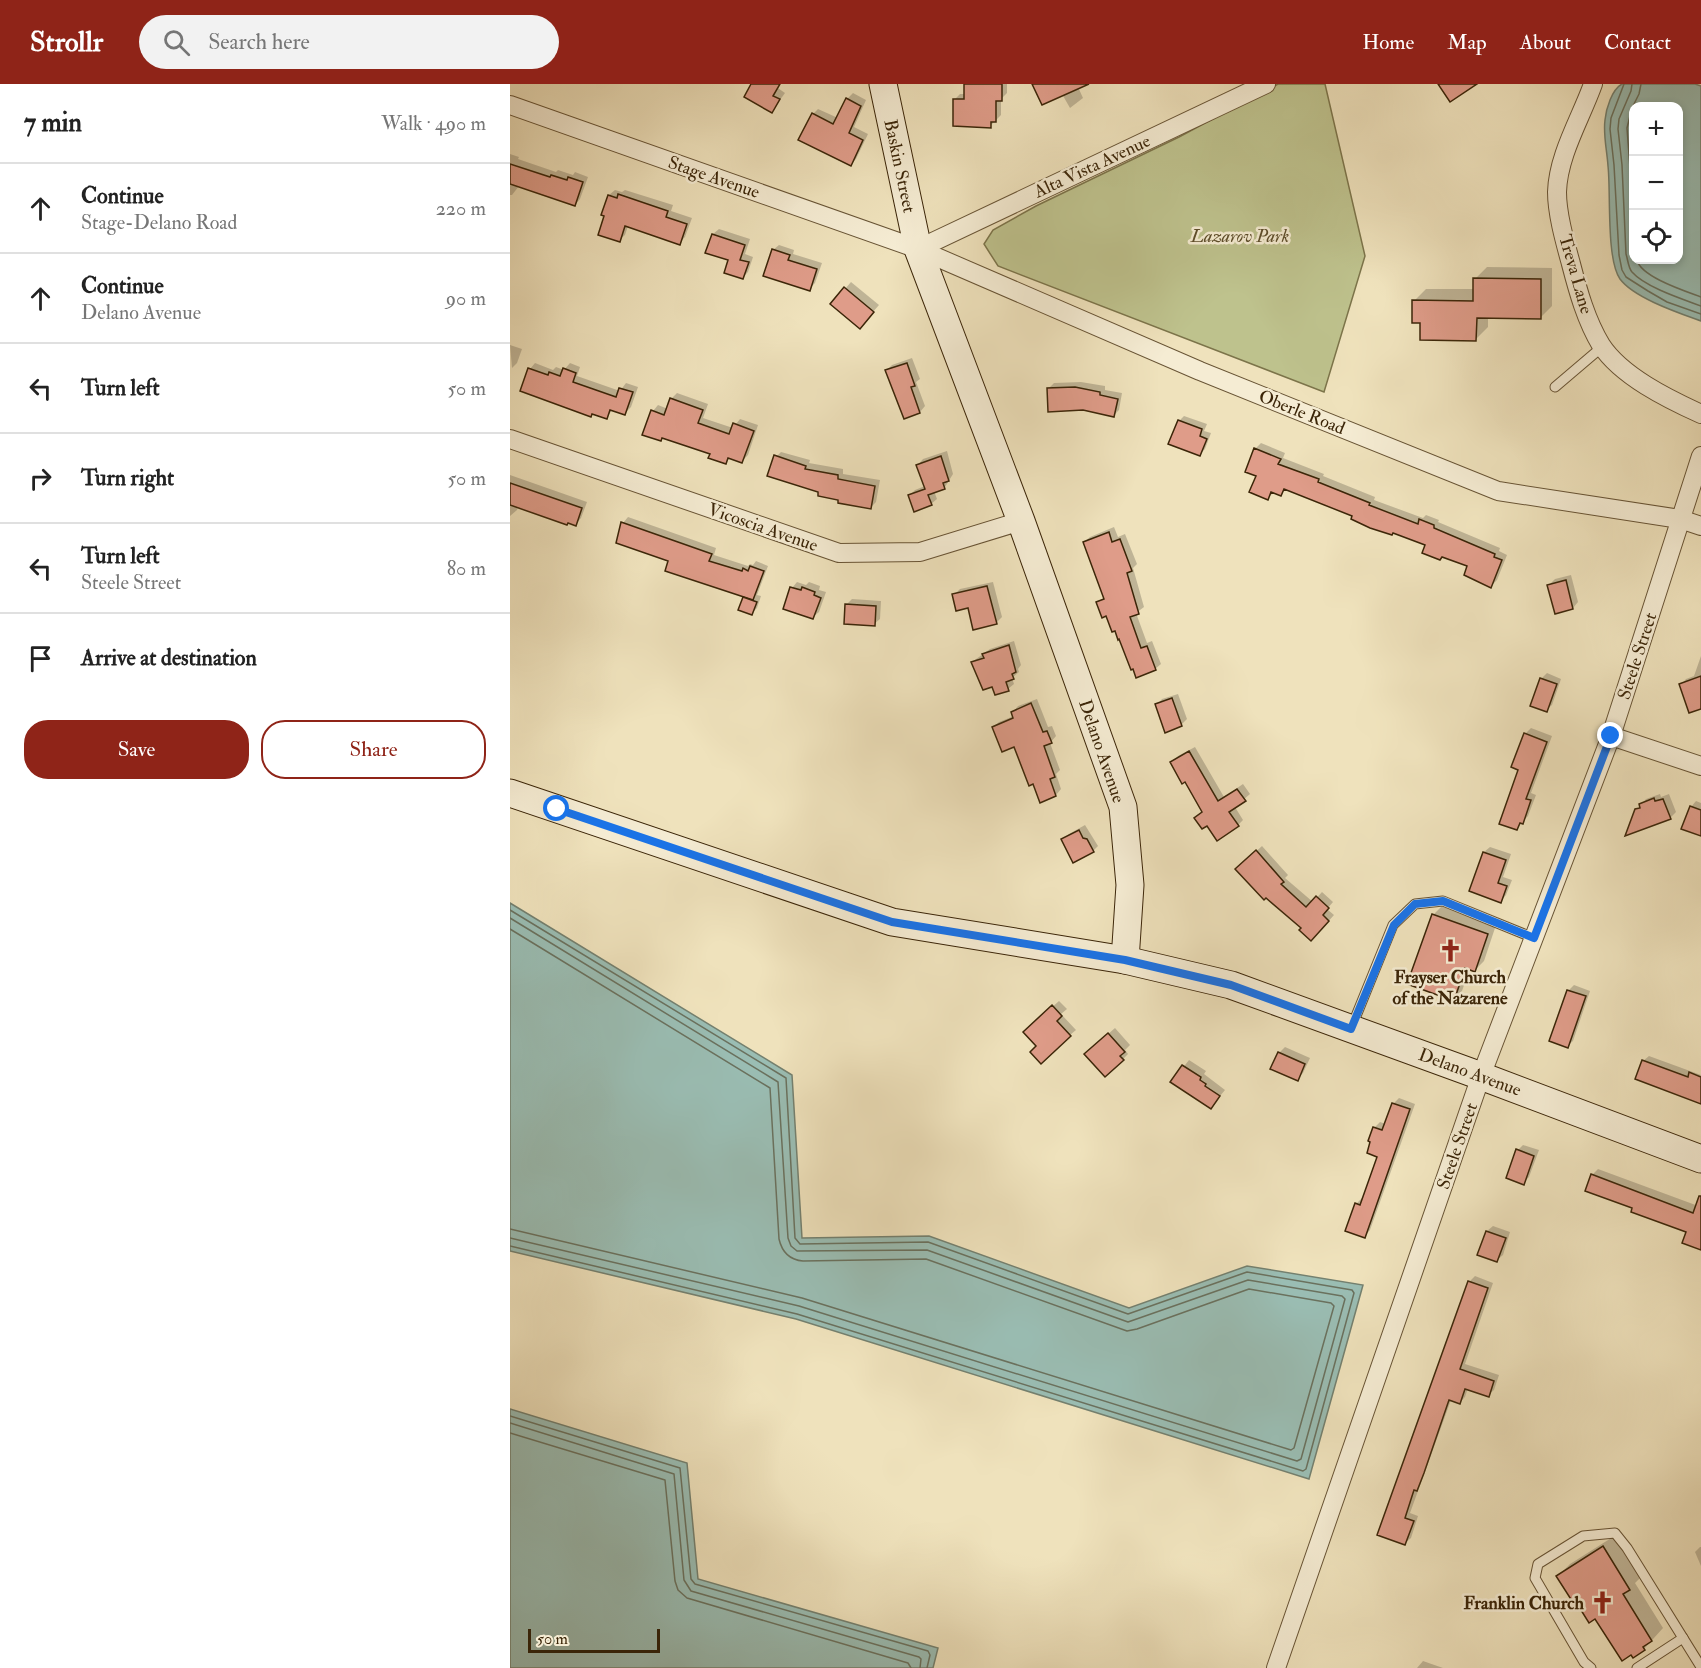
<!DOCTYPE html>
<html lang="en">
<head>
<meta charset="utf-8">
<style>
	body { margin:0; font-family:"IM FELL Double Pica",serif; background:#f2f2f2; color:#222 }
	.controls { position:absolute; right:18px; top:18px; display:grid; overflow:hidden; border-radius:12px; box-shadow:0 3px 9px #0003 }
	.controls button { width:54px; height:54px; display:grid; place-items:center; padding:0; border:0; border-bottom:2px solid #e0e0e0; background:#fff; color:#222; font:30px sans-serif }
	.scale { position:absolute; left:18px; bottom:15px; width:132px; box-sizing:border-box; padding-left:6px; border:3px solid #3b2508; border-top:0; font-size:16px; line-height:21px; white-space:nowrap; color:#3b2508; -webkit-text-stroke:4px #f5ecd3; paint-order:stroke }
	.stop { position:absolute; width:18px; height:18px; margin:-14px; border:4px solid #1a73e8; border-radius:50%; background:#fff }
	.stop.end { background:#1a73e8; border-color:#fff; box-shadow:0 2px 6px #0008 }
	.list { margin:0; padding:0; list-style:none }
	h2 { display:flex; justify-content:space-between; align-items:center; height:78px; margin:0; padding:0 24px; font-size:26px }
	h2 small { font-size:20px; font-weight:400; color:#767676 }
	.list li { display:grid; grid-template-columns:39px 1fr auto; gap:18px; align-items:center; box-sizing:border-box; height:90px; padding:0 24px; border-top:2px solid #e0e0e0 }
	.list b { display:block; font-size:22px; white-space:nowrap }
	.list p { margin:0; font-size:20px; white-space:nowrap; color:#767676 }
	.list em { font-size:20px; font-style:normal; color:#767676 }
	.actions { display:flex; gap:12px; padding:18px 24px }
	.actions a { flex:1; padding:14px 0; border:2px solid #8f2418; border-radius:24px; text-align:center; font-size:21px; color:#8f2418 }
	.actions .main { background:#8f2418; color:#fff }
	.icon { flex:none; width:33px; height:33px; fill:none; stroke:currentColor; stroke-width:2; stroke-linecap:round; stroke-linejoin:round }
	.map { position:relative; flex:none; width:1191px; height:1584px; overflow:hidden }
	header { display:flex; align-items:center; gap:36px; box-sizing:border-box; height:84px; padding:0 30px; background:#8f2418; color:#fff }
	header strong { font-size:28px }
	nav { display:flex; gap:33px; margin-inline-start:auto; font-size:21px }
	.search { width:420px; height:54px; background:#f2f2f2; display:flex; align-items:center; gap:15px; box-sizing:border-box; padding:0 21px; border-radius:33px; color:#767676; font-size:22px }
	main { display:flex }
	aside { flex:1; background:#fff }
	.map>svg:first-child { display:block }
</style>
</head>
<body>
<header>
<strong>Strollr</strong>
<div class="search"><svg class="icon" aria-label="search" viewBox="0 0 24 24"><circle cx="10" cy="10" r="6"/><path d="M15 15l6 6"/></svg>Search here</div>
<nav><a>Home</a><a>Map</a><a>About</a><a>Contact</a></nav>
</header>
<main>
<aside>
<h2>7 min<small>Walk · 490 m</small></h2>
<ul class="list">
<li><svg class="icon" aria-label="ahead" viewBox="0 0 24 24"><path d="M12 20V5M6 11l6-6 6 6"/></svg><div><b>Continue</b><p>Stage-Delano Road</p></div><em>220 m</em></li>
<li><svg class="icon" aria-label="ahead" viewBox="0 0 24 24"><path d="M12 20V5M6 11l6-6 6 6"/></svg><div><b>Continue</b><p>Delano Avenue</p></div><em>90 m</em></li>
<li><svg class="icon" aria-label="left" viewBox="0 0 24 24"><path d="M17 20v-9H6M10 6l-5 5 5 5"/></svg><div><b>Turn left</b></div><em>50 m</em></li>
<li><svg class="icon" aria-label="right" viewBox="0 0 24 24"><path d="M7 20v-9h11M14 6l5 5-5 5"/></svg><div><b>Turn right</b></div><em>50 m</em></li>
<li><svg class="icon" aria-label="left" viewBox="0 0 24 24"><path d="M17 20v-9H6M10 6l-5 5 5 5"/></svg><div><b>Turn left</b><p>Steele Street</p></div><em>80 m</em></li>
<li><svg class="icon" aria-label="arrive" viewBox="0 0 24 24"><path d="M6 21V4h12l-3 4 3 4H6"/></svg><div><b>Arrive at destination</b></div></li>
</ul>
<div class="actions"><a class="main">Save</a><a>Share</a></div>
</aside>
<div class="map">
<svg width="1191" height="1584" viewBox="0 0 1191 1584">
	<rect width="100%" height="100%" fill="#efe2bc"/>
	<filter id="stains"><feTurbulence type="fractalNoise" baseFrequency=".00333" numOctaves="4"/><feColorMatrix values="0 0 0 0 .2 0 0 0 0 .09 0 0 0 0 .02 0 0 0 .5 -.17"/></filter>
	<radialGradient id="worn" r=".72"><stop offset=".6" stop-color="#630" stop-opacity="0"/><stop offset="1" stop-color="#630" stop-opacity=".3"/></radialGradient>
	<polygon fill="#bec28d" stroke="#7c744a" stroke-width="1.5" points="768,0 815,0 855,172 814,308 488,182 474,160 483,146 526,122 669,53"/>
	<g fill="#9abdb3" stroke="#74806f" stroke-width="1.5" fill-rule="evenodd">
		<path d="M1112,0H1185L1191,2V237C1169,229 1124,214 1110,195C1096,175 1101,108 1098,82C1097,66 1093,51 1095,36C1096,25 1102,5 1112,0ZM1168,22V176H1124V22Z"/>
		<polygon points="0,819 282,991 292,1154 419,1152 619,1224 737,1182 853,1201 799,1395 286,1235 0,1167"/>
		<polygon points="0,1325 177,1379 188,1495 428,1564 423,1584 0,1584"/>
	</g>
	<g fill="#0003">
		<polygon points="243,0 262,0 275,9 262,27"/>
		<polygon points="455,0 497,0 497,9 491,15 491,31 480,42 444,16 450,10 456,10"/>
		<polygon points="526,0 575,0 568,3 573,14 560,24 552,10"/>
		<polygon points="343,9 356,16 344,43 358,50 346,75 340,81 303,30 308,25 328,34 337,15"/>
		<polygon points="0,70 9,73 8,75 46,88 48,86 63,91 65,88 78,93 70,115 65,121 9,102 2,111 0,111"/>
		<polygon points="105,106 112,108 115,106 163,121 161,127 182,134 175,153 169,159 118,142 115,151 109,156 96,131 92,130 99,111"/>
		<polygon points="209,145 240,155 235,170 243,173 238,188 233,193 220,175 197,168 203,150"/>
		<polygon points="269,161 284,166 283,170 312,179 305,199 299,205 263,166"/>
		<polygon points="977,183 1042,184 1042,222 1030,234 978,233 978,243 966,255 904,217 916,205 964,205 965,195"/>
		<polygon points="341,198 369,221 355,237 322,220"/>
		<polygon points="0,261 12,265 7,279 2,284"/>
		<polygon points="402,274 410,295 406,298 415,322 410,328 376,287 382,281"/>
		<polygon points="25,279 43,286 46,283 54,286 60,279 70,283 67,292 110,307 116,299 128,303 121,323 115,329 103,325 97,333 20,285"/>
		<polygon points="571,298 595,302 595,306 612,309 609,326 603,332 538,305 544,299"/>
		<polygon points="167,309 198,320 193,334 223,344 230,335 248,341 238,371 232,377 220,373 215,378 202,369 153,353 151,355 143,327 148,321 158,325 161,315"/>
		<polygon points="674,332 697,340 694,347 701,349 695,365 689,371 669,337"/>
		<polygon points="751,359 775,369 773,374 814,390 813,392 865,413 864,416 913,434 916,431 929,436 928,438 990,464 989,467 997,471 987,496 981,502 959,481 933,472 917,460 776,405 771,410 764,408 758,414 748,391 745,365"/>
		<polygon points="437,367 443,390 435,403 424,407 427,415 421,420 399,412 405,406 415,402 408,381 413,375"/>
		<polygon points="271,368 300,376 299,379 333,385 333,390 370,396 366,418 361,423 310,407 265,374"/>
		<polygon points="0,391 77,418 71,434 66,440 8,423 7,426 0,432"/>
		<polygon points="118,433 206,464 204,471 238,482 240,480 243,481 246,477 258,482 247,511 251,512 247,524 242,529 234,514 236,512 160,476 113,439"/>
		<polygon points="604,443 608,453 615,450 627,480 623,484 634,523 626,529 637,559 642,557 651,580 645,585 610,553 588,519 595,512 574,458 580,453"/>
		<polygon points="1061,491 1068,518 1063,524 1039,501 1045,495"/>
		<polygon points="287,498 296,501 299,498 310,502 309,506 316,508 309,528 303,533 282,504"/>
		<polygon points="483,498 492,533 486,539 444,511 450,505"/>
		<polygon points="342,515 371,517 370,535 364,540 336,521"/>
		<polygon points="504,557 511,581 508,585 509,588 502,594 504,600 498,605 483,601 462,578 480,565"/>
		<polygon points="1191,572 1191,623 1171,601 1176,595 1184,592"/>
		<polygon points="1037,589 1051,595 1042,621 1036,626 1031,595"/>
		<polygon points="668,610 677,635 671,641 647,621 652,615"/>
		<polygon points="527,615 538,643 542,642 546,652 540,659 550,686 546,690 551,705 546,711 524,698 504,661 483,643 489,638 504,632 503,628 508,622"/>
		<polygon points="1021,644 1042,652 1021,709 1026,711 1018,732 1007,744 1010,685 1015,650"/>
		<polygon points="685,663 714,713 733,700 740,710 725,723 733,736 728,741 693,727 662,678 668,672"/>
		<polygon points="1150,710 1151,713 1159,710 1166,728 1160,734 1127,726 1136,715"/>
		<polygon points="1186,717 1191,719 1191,751 1181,723"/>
		<polygon points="575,741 588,762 583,767 553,755 559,750"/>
		<polygon points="752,762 778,791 775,794 803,818 812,808 823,818 817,825 824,831 807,850 793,844 727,785"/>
		<polygon points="980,763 1001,770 993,793 1002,796 996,811 991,817 974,768"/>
		<polygon points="932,822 986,841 974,877 965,886 960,884 952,907 943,915 923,831"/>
		<polygon points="1064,901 1080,907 1063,957 1057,962 1058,907"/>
		<polygon points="549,917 557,925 551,930 566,946 560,951 528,962 521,942"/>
		<polygon points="605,944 620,961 615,966 618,970 613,975 582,964"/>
		<polygon points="775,963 800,974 793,989 787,995 762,984 769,969"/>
		<polygon points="1139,972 1191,991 1191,1018 1133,977"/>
		<polygon points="679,976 696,987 694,990 715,1006 701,1023 662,998"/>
		<polygon points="889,1014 905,1020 860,1146 855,1152 846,1120 852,1114 854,1115 868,1072 864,1044 870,1038 876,1040 883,1020"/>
		<polygon points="1013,1061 1029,1066 1019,1093 1013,1099 1008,1066"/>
		<polygon points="1088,1085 1191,1123 1191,1161 1178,1147 1124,1123 1082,1091"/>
		<polygon points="983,1142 1000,1148 993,1171 987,1176 969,1170 977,1147"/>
		<polygon points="965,1192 983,1199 955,1280 989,1291 984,1306 978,1311 958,1304 955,1313 949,1319 941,1316 900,1429 908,1432 901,1454 895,1459 869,1450 959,1198"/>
		<polygon points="1106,1451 1131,1493 1125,1499 1153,1544 1134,1565 1086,1533 1067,1516 1048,1492 1060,1480"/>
		<polygon points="1190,1463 1191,1463 1191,1482 1185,1468"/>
		<polygon points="913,1577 933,1584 907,1584"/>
	</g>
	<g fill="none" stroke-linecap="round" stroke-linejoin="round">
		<g stroke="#6a715e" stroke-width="1.5">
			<polyline points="1114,0 1101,34 1100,45 1104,81 1109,171 1112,186 1116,193 1138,207 1157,218 1191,230"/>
			<path d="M1122,0L1121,7L1109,35L1108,45L1112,81L1116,170C1118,176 1118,183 1122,188C1135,203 1172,215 1191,222"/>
			<polyline points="1124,137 1117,44 1122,24 1129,10 1131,0"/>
			<path d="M1127,176C1131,193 1175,207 1191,213"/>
			<polyline points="0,826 276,994 285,1154 290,1160 418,1158 618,1230 737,1188 842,1206 844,1209 796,1385 793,1387 287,1230 0,1162"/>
			<polyline points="0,834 268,998 278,1154 281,1162 287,1167 417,1166 618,1238 738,1196 832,1212 835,1215 791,1375 787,1377 289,1222 0,1154"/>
			<path d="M0,845L260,1004L269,1155C272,1168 280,1176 293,1177L416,1175L617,1247L627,1245L739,1205L821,1219L824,1222L784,1364L781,1366L292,1214L0,1145"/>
			<polyline points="0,1332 170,1384 181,1495 185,1500 418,1567 420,1571 417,1584"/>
			<polyline points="0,1339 164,1390 174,1496 181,1507 409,1573 411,1575 410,1584"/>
			<polyline points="0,1349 155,1396 165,1497 168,1506 177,1514 398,1579 401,1584"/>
		</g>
	</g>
	<g fill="#df9c89" stroke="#3b2508" stroke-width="1.5">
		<polygon points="241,0 270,0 263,12 270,15 262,29 234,13"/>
		<polygon points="454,0 492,0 492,17 486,17 486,38 481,38 481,44 443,42 443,15 454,15"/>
		<polygon points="522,0 579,0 532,21"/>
		<polygon points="928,0 967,0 940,18"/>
		<polygon points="336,14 351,22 339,49 353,56 341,82 288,56 302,29 323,40"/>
		<polygon points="0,80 40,93 41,91 57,96 58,93 73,98 65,122 0,100"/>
		<polygon points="108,110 158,127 156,133 177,140 170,161 115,142 110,158 88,151 94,132 91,131 98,111 107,114"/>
		<polygon points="202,150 235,161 230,176 239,178 233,195 214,189 218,176 195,169"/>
		<polygon points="262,165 280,171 278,176 307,185 300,207 253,192"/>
		<polygon points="963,194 1031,195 1031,235 967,234 966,257 910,256 910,239 902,239 902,216 963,217"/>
		<polygon points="334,203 364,228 350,245 320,220"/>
		<polygon points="397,279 405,302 401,303 410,329 394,335 375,286"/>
		<polygon points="18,284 38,291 39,288 50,292 53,284 66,289 63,298 106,313 109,304 123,308 115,331 100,326 97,335 82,330 81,333 10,307"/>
		<polygon points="565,303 590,308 590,311 608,315 604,333 573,326 538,328 537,304"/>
		<polygon points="160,314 193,326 188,339 219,350 223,339 244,347 232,379 218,374 216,380 198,374 200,370 152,354 151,357 132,351 141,326 154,331"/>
		<polygon points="668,336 692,345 690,352 697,355 690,372 658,360"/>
		<polygon points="744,364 771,375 768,380 809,395 808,398 860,419 859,421 908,440 909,435 924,441 924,444 985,470 984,473 992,476 981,504 954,491 957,482 932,473 930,476 912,469 915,461 883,449 882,451 860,444 841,435 842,432 774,405 771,412 761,408 758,416 739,408 746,392 735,388"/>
		<polygon points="264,371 296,382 295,385 328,391 328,395 365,402 361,425 328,419 328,416 308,412 308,408 257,392"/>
		<polygon points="431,372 439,397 433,399 435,405 418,411 422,421 404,428 398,411 415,405 406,381"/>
		<polygon points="0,399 72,424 66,442 58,439 57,441 0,421"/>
		<polygon points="111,438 202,470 199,477 232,487 233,484 238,487 240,482 254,487 243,516 155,487 158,477 106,459"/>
		<polygon points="599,448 602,458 610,455 622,487 617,489 629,530 620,533 631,564 637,562 646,586 626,594 623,585 621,586 609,555 608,556 605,547 602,548 596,532 592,534 586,518 594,515 573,458"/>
		<polygon points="1056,496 1063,525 1045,530 1037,501"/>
		<polygon points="477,502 487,540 463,546 458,524 446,527 442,510"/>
		<polygon points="280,503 291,506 292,503 305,508 304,511 311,514 303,535 273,525"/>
		<polygon points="233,513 247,518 242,531 228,526"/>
		<polygon points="335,520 366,522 365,542 334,540"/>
		<polygon points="499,561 506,588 502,590 504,595 496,598 499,607 485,611 482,603 473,606 461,578 474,574 472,570"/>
		<polygon points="1191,592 1191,625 1179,629 1169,600"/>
		<polygon points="1030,594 1047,600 1037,628 1020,622"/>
		<polygon points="662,614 672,642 655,649 645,620"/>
		<polygon points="521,619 533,648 537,647 542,659 534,662 545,693 540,695 546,712 530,719 523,700 519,702 504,663 492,668 482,643 503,634 501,628"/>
		<polygon points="1014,649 1037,658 1016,715 1021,716 1013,740 1010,739 1007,746 989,740 1008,686 1001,683"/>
		<polygon points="679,667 708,717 727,705 736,717 719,728 729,742 707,757 697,742 692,745 684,734 692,728 675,698 672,700 660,678"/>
		<polygon points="1144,714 1145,717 1153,715 1161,735 1115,752 1125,725 1130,724 1129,720"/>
		<polygon points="1180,722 1191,726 1191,752 1171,745"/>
		<polygon points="569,746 573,754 577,755 584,768 563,779 551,755"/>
		<polygon points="746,766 774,798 771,800 796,823 806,812 819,824 813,831 819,837 801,857 789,846 791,844 756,814 754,816 725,785"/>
		<polygon points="973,768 996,776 988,799 997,802 991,819 959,807"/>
		<polygon points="922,830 978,850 965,888 955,884 944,917 897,900"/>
		<polygon points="1057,906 1076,912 1058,964 1039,957"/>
		<polygon points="542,921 552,932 547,937 561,952 531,980 520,968 526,962 513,948"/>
		<polygon points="598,949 615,968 610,972 614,976 595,993 574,970"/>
		<polygon points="768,968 795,980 788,997 760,985"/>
		<polygon points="1132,976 1178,993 1179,988 1191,993 1191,1020 1125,995"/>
		<polygon points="672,981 691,993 690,996 696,1000 695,1002 710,1012 701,1025 660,998"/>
		<polygon points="882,1019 900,1025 855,1154 835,1147 845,1119 850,1121 867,1073 857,1069 860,1058 858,1057 863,1043 872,1046"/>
		<polygon points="1006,1065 1024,1072 1014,1101 996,1094"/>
		<polygon points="1081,1090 1183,1129 1189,1112 1191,1112 1191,1166 1172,1159 1176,1148 1121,1128 1122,1124 1075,1107"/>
		<polygon points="976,1147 996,1154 987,1178 967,1171"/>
		<polygon points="958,1197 978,1204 950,1285 984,1297 979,1313 955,1305 950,1320 939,1316 914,1389 907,1407 904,1406 895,1434 904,1437 895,1461 867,1451"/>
		<polygon points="1093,1462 1120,1506 1113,1510 1142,1557 1133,1563 1135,1566 1123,1574 1121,1571 1112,1577 1085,1535 1079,1539 1066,1518 1064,1520 1046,1492"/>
	</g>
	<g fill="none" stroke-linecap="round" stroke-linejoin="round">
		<defs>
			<g id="lane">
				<polyline points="1045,303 1092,263"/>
				<polyline points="842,942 883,841 905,820 933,817 1024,854"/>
				<polyline points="1081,1584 1074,1578 1025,1494 1028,1480 1073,1452 1105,1449 1117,1464 1191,1583"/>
				<polyline points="1127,1584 1173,1554"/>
			</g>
			<g id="street">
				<path d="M1083,0C1071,34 1048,71 1047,108C1047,130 1055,158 1061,180C1068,207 1076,236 1091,261C1111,292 1158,315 1191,330"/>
				<polyline points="0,21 408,165 690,287 988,407 1170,435 1191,442"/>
				<polyline points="408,165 756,0"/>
				<polyline points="0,355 329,469 410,468 511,437"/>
				<polyline points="1101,652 1191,682"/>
				<polyline points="766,1584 971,992 1101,652 1191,372"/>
			</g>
			<g id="secondary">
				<polyline points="373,0 408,165 511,437 613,723 620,801 615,876"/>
				<polyline points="0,709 382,838 615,876 721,901 971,992 1191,1075"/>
			</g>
		</defs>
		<use href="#lane" stroke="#685435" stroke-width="11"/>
		<use href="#street" stroke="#685435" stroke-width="20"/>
		<use href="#secondary" stroke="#3b2508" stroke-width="29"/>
		<use href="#lane" stroke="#f5ecd3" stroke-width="9"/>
		<use href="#street" stroke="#f5ecd3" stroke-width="18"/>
		<use href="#secondary" stroke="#f5ecd3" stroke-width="27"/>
	</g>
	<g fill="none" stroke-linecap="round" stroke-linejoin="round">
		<polyline stroke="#1a73e8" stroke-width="8" points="47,725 382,838 615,876 721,901 841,945 884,841 905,820 933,817 1024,854 1101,652"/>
	</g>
	<defs>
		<symbol id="church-bare" viewBox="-9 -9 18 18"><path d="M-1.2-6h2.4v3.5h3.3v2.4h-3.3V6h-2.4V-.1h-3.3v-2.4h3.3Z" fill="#8f2418" stroke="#f5ecd3" stroke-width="2.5" paint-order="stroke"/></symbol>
	</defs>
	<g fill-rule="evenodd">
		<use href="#church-bare" x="924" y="850" width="33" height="33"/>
		<use href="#church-bare" x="1076" y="1502" width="33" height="33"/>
	</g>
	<g text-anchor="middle" stroke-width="5" stroke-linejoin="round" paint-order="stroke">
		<g font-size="18" fill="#3b2508" stroke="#f5ecd3">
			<text transform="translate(390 82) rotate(78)" y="6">Baskin Street</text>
			<text transform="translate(582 82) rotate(-25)" y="6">Alta Vista Avenue</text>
			<text transform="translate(204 93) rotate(19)" y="6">Stage Avenue</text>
			<text transform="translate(1066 190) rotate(74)" y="6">Treva Lane</text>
			<text transform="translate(792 328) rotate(22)" y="6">Oberle Road</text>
			<text transform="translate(253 443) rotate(19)" y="6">Vicoscia Avenue</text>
			<text transform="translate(1127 572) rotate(-72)" y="6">Steele Street</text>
			<text transform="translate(592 667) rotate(71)" y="6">Delano Avenue</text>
			<text transform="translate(960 988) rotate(20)" y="6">Delano Avenue</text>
			<text transform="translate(947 1062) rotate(-71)" y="6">Steele Street</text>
		</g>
		<g font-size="18" font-style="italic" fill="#5c4c29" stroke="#f5ecd3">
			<text x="730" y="158">Lazarov Park</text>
		</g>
		<g font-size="18" font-weight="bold" fill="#3b2508" stroke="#f5ecd3">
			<text x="940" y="899">Frayser Church<tspan x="940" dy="21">of the Nazarene</tspan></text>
			<text x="1074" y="1525" text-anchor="end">Franklin Church</text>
		</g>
	</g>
	<rect width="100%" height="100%" filter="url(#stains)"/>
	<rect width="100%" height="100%" fill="url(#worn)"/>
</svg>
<div class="controls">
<button>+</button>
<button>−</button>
<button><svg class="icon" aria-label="locate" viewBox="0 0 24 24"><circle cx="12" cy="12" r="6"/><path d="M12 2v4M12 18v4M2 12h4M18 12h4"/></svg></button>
</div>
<div class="scale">50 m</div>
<div class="stop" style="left:47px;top:725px"></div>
<div class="stop end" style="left:1101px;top:652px"></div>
</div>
</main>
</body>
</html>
